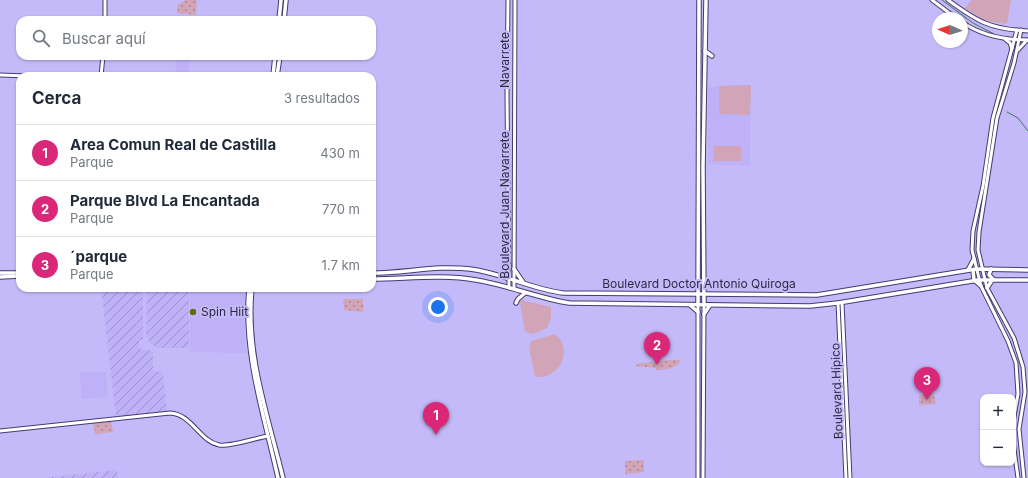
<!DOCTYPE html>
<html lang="es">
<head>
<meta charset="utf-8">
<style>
	body { margin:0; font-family:Inter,sans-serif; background:#f6f6f7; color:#1f2937 }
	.controls { position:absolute; right:12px; bottom:12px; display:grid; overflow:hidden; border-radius:8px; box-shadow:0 1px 3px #0004 }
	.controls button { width:36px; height:36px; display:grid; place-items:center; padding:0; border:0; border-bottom:1px solid #e0e1e3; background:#fff; color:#1f2937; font:20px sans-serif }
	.compass { position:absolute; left:932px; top:12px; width:36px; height:36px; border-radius:50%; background:#fff; box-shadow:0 1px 3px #0004; rotate:273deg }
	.you { position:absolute; left:438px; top:307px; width:14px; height:14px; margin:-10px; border:3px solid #fff; border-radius:50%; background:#1a73e8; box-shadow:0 0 0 6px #1a73e833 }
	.badge { display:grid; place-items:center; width:26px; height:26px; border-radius:50%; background:#db2777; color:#fff; font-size:13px; font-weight:700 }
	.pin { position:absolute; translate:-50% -33px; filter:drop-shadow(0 1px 2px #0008) }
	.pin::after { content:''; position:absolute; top:21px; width:14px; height:12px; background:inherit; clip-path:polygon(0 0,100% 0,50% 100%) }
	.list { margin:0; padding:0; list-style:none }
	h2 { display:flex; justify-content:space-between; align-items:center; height:52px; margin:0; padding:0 16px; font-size:17px }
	h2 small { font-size:13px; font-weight:400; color:#747a83 }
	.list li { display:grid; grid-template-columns:26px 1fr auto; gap:12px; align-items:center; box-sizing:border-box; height:56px; padding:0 16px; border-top:1px solid #e0e1e3 }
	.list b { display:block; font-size:15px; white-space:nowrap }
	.list p { margin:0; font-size:13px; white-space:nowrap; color:#747a83 }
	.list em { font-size:13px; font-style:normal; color:#747a83 }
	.icon { flex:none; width:22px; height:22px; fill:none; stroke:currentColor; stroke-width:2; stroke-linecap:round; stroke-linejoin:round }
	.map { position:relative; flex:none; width:1028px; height:478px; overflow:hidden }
	.search { position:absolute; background:#fff; box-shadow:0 1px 3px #0004; left:16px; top:16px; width:360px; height:44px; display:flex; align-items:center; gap:10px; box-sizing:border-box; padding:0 14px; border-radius:12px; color:#747a83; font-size:15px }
	.panel { position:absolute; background:#fff; box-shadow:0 1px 3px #0004; left:16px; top:72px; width:360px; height:220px; border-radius:12px }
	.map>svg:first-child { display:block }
</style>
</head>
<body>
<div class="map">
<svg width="1028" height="478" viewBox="0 0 1028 478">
	<defs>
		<pattern id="industrial-furrows" width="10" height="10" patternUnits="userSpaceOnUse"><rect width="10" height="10" fill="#beb1f7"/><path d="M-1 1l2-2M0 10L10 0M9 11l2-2" fill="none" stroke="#9b90ca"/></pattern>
		<pattern id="park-dots" width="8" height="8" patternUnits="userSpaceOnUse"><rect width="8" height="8" fill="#d1a5b7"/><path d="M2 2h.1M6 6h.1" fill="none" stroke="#aa8696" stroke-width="1.8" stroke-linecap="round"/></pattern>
	</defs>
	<rect width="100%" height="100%" fill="#c5baf9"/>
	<g fill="#beb1f7">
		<polygon points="177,56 190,56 188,76 175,76"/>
		<polygon points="751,85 750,166 708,164 708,87"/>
		<polygon points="190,288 246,288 244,318 246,353 190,352"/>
		<polygon points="79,372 106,372 108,397 82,399"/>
	</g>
	<g fill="url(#industrial-furrows)">
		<polygon points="101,288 143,288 143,338 139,341 139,347 142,350 150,350 153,352 153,371 163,372 167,411 116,417"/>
		<polygon points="147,288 189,288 189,348 157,348 150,343 146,336"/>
		<polygon points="117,470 118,478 43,478"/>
	</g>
	<g fill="#d1a5b7">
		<polygon points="972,0 1011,0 1007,24 985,21 965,8"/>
		<polygon points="751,85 750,115 719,114 719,86"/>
		<polygon points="714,146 741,146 741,161 713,161"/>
		<polygon points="521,300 551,307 551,318 547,328 533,334 525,332 520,302"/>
		<path d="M555,334C574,350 560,379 535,377L529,347L531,341Z"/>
	</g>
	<g fill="url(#park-dots)">
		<polygon points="186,0 197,0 196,15 177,13 178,5"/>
		<polygon points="343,299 363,299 363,312 344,310"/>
		<path d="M670,360H681C675,370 666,369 656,370V368L636,366V364Z"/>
		<polygon points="933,391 936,404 919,405 919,396"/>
		<polygon points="111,421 113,432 95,434 93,423"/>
		<polygon points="644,460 644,472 625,474 625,461"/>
	</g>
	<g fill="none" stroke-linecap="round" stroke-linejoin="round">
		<g stroke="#3f726a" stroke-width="1">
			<polyline points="942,0 973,23 994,34"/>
			<polyline points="1007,112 1018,118 1028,131"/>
		</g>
		<defs>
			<g id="secondary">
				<polyline points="508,0 507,94 509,288"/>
				<polyline points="932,0 956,18"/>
				<path d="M948,0C978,22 990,29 1028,31"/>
				<polyline points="105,20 105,0"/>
				<path d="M962,22C982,36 1004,40 1028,40"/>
				<polyline points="1021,30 1014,63 997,118 979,232 978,250 987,288 1014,338 1023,367 1025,392 1019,429 1024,478"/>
				<polyline points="1005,39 1010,43 1012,49"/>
				<polyline points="1018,50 1027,40"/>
				<polyline points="0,75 28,76"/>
				<polyline points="101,76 103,56"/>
				<polyline points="514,289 515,0"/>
				<polyline points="838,303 846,478"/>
				<polyline points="842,303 850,478"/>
				<polyline points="1013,422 1018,394 1016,363 1008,341 981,286 972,250 973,231 983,186 993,118 1017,30"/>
				<path d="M0,431L170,413C192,414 199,441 219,445C230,447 256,438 268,436"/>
				<polyline points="1013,442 1018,478"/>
				<polyline points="698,478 698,304"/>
				<polyline points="703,478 704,305"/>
			</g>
			<g id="primary">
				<polyline points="279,20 281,0"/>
				<polyline points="284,20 286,0"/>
				<polyline points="705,51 712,56"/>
				<polyline points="273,76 275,56"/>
				<polyline points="277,76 280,56"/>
				<polyline points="514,269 523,282"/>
				<polyline points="968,270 974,259"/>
				<polyline points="973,270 974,280 981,286"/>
				<polyline points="0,273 20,273"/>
				<path d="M372,273C405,273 438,265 470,269C502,273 531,289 563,293L817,295L976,269L1028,270"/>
				<polyline points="501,275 506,272 509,265"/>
				<polyline points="0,277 20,276"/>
				<path d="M372,279C406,279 442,274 476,280C508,285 537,298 569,303L810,306L838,303L978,280H1028"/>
				<path d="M249,288C243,353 264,415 278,478"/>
				<path d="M252,288C245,353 268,416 283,478"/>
				<polyline points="987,288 993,279 989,275 991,269"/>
				<polyline points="516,303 518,299 525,293"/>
				<polyline points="698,304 699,0"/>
				<polyline points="690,305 698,312"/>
				<polyline points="704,305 703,167 706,0"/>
				<polyline points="704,314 710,305"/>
			</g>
		</defs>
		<use href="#secondary" stroke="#463a6f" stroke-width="5"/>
		<use href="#primary" stroke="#463a6f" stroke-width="5.5"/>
		<use href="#secondary" stroke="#fff" stroke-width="3"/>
		<use href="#primary" stroke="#fff" stroke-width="3.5"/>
	</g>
	<circle fill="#666a0a" stroke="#c5baf9" stroke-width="1.5" cx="193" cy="312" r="4"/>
	<g text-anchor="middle" stroke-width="4" stroke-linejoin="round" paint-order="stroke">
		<g font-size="12" fill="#2e2941" stroke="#c5baf9">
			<text transform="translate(505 60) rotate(-90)" y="4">Navarrete</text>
			<text transform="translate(505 205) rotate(-90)" y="4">Boulevard Juan Navarrete</text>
			<text x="699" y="288">Boulevard Doctor Antonio Quiroga</text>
			<text transform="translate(837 391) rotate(-92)" y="4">Boulevard Hípico</text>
		</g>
		<g font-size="12" fill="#2e2941" stroke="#c5baf9" text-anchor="start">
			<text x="201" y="316">Spin Hiit</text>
		</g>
	</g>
</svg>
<div class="controls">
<button>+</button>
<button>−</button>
</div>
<svg class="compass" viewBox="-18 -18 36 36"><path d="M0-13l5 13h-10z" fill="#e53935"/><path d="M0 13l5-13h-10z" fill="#747a83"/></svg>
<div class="you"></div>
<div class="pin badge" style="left:436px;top:435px">1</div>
<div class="pin badge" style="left:657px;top:365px">2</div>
<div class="pin badge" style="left:927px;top:400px">3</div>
<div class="search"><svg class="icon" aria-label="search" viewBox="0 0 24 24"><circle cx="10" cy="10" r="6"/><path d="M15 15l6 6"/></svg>Buscar aquí</div>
<section class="panel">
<h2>Cerca<small>3 resultados</small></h2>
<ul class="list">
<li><span class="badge">1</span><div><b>Area Comun Real de Castilla</b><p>Parque</p></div><em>430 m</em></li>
<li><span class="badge">2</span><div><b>Parque Blvd La Encantada</b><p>Parque</p></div><em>770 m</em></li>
<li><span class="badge">3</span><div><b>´parque</b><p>Parque</p></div><em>1.7 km</em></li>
</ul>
</section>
</div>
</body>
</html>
